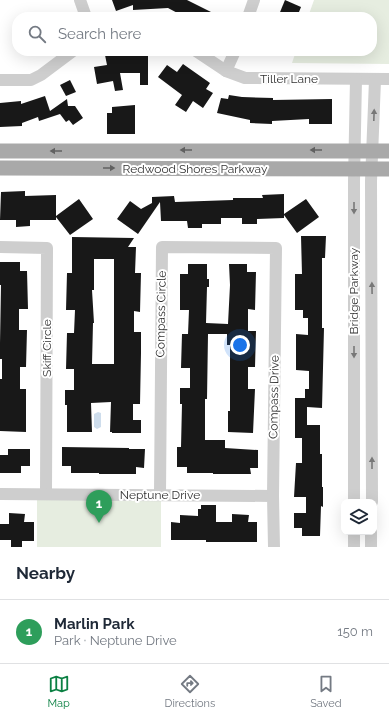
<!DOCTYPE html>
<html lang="en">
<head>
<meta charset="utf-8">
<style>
	body { margin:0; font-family:Raleway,sans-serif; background:#f6f6f7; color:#1f2937 }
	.controls { position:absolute; right:12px; bottom:12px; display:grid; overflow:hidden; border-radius:8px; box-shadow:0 4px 16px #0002 }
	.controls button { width:36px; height:36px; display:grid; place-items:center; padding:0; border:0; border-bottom:1px solid #e0e1e3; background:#fff; color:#1f2937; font:20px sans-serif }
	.you { position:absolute; left:240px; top:345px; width:14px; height:14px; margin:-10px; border:3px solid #fff; border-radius:50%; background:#1a73e8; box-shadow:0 0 0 6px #1a73e833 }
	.badge { display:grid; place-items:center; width:26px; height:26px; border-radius:50%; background:#0b8043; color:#fff; font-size:13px; font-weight:700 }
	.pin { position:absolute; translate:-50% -33px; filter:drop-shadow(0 1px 2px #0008) }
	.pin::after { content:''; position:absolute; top:21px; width:14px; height:12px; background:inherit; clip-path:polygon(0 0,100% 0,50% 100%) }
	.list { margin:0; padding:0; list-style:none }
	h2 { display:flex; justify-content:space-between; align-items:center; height:52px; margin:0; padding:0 16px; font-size:17px }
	h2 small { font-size:13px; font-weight:400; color:#747a83 }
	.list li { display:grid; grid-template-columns:26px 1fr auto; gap:12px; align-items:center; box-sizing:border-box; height:64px; padding:0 16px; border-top:1px solid #e0e1e3 }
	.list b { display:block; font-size:15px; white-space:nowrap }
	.list p { margin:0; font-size:13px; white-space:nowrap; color:#747a83 }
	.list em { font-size:13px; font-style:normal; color:#747a83 }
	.icon { flex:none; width:22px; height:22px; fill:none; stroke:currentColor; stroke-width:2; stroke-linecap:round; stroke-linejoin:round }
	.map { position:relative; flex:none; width:389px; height:547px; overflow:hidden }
	.search { position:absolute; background:#fff; box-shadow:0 4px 16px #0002; left:12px; right:12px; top:12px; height:44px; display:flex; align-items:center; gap:10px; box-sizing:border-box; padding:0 14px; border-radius:16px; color:#747a83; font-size:15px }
	.sheet { height:116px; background:#fff }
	nav { display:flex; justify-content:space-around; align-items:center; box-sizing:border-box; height:56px; border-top:1px solid #e0e1e3; background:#fff; font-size:11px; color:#747a83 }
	nav a { display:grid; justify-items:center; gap:2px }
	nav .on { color:#0b8043 }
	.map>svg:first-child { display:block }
</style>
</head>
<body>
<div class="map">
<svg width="389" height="547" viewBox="0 0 389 547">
	<rect width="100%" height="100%" fill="#fff"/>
	<g fill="#e6ede0">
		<polygon points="314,0 389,0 389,64 292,63 296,51 372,51 372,17 308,17"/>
		<rect x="37" y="499" width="124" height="48"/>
	</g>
	<polygon fill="#ceddec" points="98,412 101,413 101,427 97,429 94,427 94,414"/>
	<g fill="#181818" fill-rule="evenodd">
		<polygon points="112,0 187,0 221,17 185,17 168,8 133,10 133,5 116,11"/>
		<polygon points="285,0 301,7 297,17 278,17"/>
		<polygon points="119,53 148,53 148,85 140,85 140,73 120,73 123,90 115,91 113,81 97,84 94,67 107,65 105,55"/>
		<polygon points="183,64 210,83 206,89 213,93 203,108 193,101 186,112 175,105 182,95 158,77 167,65 177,72"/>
		<polygon points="70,80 76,92 66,96 60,85"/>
		<polygon points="229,95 242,97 273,98 273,100 332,99 332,124 309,124 309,119 272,121 272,124 250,123 250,120 217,113 221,98 228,99"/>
		<polygon points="45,96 50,111 67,99 68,106 75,106 83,118 73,125 69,120 66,122 60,114 39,121 38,117 22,123 22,126 0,127 0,103 21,101 21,104"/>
		<polygon points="135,105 135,134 107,134 107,113 112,113 112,107"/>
		<polygon points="25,191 25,196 56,195 56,216 79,199 93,219 70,235 56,217 56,220 30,220 30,226 16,227 16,220 0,220 1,192"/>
		<polygon points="284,194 284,214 306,199 319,217 297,233 284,215 284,218 257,219 257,224 242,224 242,218 221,218 221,224 202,224 202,228 188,228 187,221 161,221 160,202 138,234 117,219 130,201 141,209 152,203 152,197 174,196 175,202 233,200 233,198 263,198 262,195"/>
		<polygon points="301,236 326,236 325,258 322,258 322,328 324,328 322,408 307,407 307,425 320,425 320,454 322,454 322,487 323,487 323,507 321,506 320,536 302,536 302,528 294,528 294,513 306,513 306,497 294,497 296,463 302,463 302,438 295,438 295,398 305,398 305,389 309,389 309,371 296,370 296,334 308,335 308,318 303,318 303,310 295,310 295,274 302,274"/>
		<path d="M72,237L134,238L128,247H136L135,273H141L140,312L134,311V332H141V353L140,404H133V420H141V433H112V432H110L111,402L91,403L92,432H67V405H65V390H74V369H66L67,333H74L75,310H66L67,273H72ZM94,259H114V364H92L93,323H94L92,290H94Z"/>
		<polygon points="0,262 20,262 20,271 27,271 28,309 19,309 19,330 27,330 26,367 20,367 20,389 26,389 26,432 0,431 0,379 2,379 2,359 0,359 0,343 1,285 0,285"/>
		<polygon points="188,264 207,264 207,279 209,279 209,287 207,287 206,323 228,324 230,285 229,264 247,264 247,272 256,272 255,310 248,309 248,331 256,331 255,367 248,367 248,389 255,389 253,433 228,432 228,411 230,411 230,345 227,345 227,334 208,334 207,399 205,399 205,440 225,440 225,448 258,450 258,468 250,468 251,474 213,474 213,473 187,473 187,467 177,467 177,447 181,447 182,404 180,404 180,388 190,388 190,368 181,368 182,334 188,334 189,310 180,310 180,274 188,274"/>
		<polygon points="62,447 129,448 129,449 145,449 144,468 136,467 136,474 99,474 99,473 71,473 71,466 62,466"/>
		<polygon points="8,449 30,449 30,466 21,466 21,473 0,473 0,455 8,455"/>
		<polygon points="201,505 216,505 216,522 232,522 232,514 249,515 248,522 257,522 257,542 206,542 206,540 171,540 171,522 180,523 180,515 198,516 198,509 201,509"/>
		<polygon points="9,513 25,514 24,522 34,522 34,541 22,541 22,547 11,547 11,540 0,540 0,524 9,524"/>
	</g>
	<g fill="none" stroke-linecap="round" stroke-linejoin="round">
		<g stroke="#cecece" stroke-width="12">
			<polyline points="80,0 86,17"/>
			<polyline points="248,17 254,0"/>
			<polyline points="196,51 226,71 245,78 389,79"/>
			<polyline points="226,71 235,51"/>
			<polyline points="0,80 31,80 41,75 73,51"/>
			<polyline points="0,247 47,248 46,494"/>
			<polyline points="0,494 273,496"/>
			<polyline points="160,495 162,247 276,248 273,496 274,547"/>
			<polyline points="354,502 354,181 356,79"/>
			<polyline points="372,502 371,181 375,80"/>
			<polyline points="354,547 354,532"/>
			<polyline points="371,547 371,532"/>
		</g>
		<g stroke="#a9a9a9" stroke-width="15">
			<polyline points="0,151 389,151"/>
			<polyline points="0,168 389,169"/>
		</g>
	</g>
	<defs><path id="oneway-solid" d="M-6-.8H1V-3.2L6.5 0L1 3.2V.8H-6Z"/></defs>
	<g fill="#787878">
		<use href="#oneway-solid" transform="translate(374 115) rotate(-88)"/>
		<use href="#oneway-solid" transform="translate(354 208) rotate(90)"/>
		<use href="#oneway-solid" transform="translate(372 288) rotate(-91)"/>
		<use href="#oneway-solid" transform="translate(354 352) rotate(90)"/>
		<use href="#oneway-solid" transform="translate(372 463) rotate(-90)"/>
	</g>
	<g fill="#616161">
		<use href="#oneway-solid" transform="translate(186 150) rotate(180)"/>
		<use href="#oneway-solid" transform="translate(316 150) rotate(180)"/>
		<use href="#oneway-solid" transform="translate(56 151) rotate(180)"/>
		<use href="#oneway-solid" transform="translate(109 168)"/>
	</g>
	<g text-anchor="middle" stroke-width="4" stroke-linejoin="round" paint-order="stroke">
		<g font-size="12" fill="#313131" stroke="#fff">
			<text x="289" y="83">Tiller Lane</text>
			<text x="195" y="173">Redwood Shores Parkway</text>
			<text transform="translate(354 291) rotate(-90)" y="4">Bridge Parkway</text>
			<text transform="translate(161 314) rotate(-89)" y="4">Compass Circle</text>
			<text transform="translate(47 348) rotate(-90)" y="4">Skiff Circle</text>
			<text transform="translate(274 397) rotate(-89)" y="4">Compass Drive</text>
			<text x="160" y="499">Neptune Drive</text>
		</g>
	</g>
</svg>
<div class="controls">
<button><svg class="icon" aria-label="layers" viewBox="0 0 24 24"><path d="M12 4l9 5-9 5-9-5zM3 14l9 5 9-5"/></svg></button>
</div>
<div class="you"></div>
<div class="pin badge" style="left:99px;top:523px;background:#2e9e5b">1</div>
<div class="search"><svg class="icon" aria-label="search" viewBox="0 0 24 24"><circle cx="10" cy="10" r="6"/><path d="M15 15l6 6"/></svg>Search here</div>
</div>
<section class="sheet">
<h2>Nearby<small></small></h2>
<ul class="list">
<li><span class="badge" style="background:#2e9e5b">1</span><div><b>Marlin Park</b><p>Park · Neptune Drive</p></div><em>150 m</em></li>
</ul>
</section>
<nav>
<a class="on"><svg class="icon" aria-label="map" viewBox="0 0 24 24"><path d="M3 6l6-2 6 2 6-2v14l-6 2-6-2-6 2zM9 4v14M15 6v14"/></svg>Map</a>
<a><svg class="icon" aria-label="directions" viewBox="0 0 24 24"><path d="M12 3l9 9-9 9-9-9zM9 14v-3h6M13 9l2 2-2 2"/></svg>Directions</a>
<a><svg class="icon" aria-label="saved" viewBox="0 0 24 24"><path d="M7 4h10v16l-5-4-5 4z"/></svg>Saved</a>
</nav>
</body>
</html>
